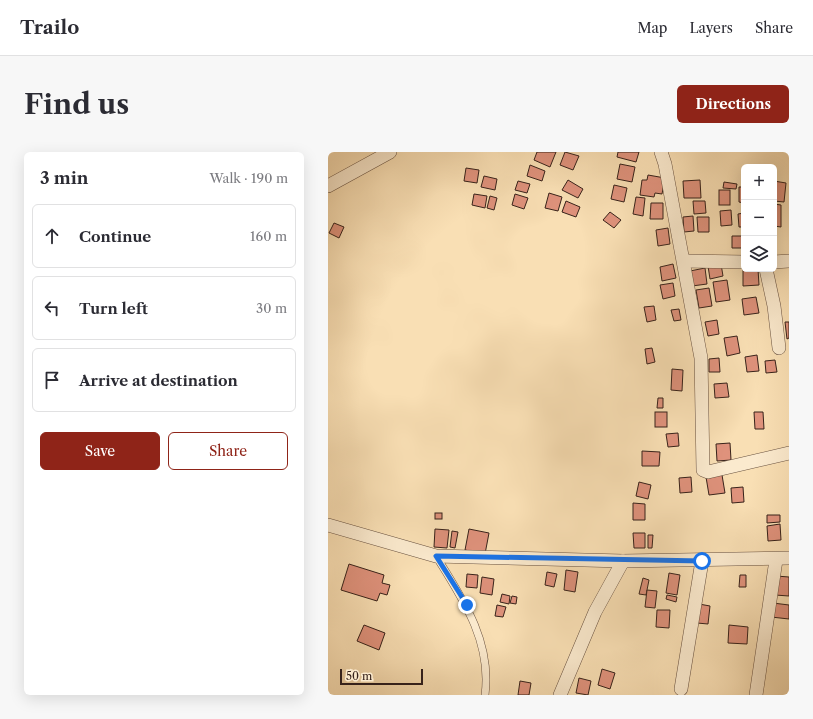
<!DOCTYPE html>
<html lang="en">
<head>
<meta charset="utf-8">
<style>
	body { margin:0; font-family:"Libre Caslon Text",serif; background:#f7f7f7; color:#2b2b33 }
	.controls { position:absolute; right:12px; top:12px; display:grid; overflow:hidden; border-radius:6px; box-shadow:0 4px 16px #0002 }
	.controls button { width:36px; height:36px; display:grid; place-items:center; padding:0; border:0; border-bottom:1px solid #e1e1e2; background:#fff; color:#2b2b33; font:20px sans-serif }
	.scale { position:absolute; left:12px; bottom:10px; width:83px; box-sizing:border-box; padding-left:4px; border:2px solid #37221a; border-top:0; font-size:11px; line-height:14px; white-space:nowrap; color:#37221a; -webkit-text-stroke:3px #fbeace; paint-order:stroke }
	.stop { position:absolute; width:12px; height:12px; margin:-9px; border:3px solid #1a73e8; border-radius:50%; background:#fff }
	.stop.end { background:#1a73e8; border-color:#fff; box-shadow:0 1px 4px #0008 }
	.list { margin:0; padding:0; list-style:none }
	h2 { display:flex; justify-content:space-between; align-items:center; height:52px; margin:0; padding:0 16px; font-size:17px }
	h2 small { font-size:13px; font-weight:400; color:#7c7c81 }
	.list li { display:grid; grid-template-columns:26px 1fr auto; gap:12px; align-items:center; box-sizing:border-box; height:64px; margin:0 8px 8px; padding:0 8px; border:1px solid #e1e1e2; border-radius:6px }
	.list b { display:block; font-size:15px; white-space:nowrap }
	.list em { font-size:13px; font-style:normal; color:#7c7c81 }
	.actions { display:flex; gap:8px; padding:12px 16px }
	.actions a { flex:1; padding:9px 0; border:1px solid #8f2418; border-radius:6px; text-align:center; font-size:14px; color:#8f2418 }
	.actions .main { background:#8f2418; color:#fff }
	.icon { flex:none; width:22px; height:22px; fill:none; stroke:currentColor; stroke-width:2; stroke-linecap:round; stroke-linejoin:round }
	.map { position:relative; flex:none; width:461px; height:543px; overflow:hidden; border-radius:6px }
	header { display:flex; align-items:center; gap:24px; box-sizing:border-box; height:56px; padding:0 20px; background:#fff; border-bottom:1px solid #e1e1e2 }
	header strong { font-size:19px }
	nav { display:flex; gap:22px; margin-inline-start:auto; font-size:14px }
	.intro { display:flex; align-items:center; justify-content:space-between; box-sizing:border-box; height:96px; padding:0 24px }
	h1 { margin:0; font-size:28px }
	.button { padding:10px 18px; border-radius:6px; background:#8f2418; color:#fff; font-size:14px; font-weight:700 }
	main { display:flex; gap:24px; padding:0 24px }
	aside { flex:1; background:#fff; border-radius:6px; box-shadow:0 4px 16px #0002 }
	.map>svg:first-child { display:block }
</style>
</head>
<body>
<header>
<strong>Trailo</strong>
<nav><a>Map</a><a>Layers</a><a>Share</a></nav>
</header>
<div class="intro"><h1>Find us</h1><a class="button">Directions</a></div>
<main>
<aside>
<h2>3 min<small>Walk · 190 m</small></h2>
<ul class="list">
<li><svg class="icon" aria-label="ahead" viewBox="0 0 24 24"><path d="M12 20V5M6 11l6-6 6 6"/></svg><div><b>Continue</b></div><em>160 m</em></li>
<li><svg class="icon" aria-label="left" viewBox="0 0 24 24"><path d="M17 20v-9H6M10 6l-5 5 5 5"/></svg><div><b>Turn left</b></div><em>30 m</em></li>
<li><svg class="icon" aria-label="arrive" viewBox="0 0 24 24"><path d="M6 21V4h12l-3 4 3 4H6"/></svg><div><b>Arrive at destination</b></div></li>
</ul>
<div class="actions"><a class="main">Save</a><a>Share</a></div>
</aside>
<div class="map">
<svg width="461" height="543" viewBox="0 0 461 543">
	<rect width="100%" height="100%" fill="#f9dfb4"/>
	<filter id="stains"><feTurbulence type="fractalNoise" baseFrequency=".005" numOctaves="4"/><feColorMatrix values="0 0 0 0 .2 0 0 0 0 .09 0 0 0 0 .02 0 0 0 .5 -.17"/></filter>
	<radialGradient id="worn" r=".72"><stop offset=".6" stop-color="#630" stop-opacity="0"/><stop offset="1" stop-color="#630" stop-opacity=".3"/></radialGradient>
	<g fill="#df927c" stroke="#37221a">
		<polygon points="209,0 228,0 222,15 206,8"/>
		<polygon points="237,0 251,4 245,18 232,13"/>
		<polygon points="290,0 311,0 308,10 289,5"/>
		<polygon points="292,12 307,15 304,30 289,27"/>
		<polygon points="202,13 217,19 214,29 199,24"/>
		<polygon points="138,16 151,18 149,31 136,29"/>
		<polygon points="320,23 337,26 334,42 327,41 326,45 312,43 314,28 319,28"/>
		<polygon points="156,24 169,27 167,38 153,35"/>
		<polygon points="240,28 255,37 250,46 234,38"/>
		<polygon points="372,28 373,46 356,46 355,29"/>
		<polygon points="190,29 202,32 199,41 187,38"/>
		<polygon points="446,29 458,31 456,50 446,49"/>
		<polygon points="396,30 409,32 408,37 395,36"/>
		<polygon points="286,33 299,36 296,50 283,47"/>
		<polygon points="411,35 416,35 416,51 411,50"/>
		<rect x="391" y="38" width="11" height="15"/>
		<polygon points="221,41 234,45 230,59 217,56"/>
		<polygon points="146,42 159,44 157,56 144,53"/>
		<polygon points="187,42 200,46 196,57 184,53"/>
		<polygon points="162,44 169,46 166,58 159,56"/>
		<polygon points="308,45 317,46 315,64 305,62"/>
		<polygon points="238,49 252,55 248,65 234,60"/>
		<polygon points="365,49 377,49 378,61 366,62"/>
		<polygon points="323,51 335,51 335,67 322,67"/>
		<polygon points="446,52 453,53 453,75 446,74"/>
		<polygon points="403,58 404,73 393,74 392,59"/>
		<polygon points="282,60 293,68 286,76 275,68"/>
		<polygon points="416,61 416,75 411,75 410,62"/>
		<polygon points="365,64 366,79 356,80 355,65"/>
		<polygon points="369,65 381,65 381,80 370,80"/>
		<polygon points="6,71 16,75 11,86 1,81"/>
		<polygon points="340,76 342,92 330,94 328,78"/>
		<polygon points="404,84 416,84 415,96 404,96"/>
		<polygon points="345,112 348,126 334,129 332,115"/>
		<polygon points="393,112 395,124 382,127 380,114"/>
		<polygon points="377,116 379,132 364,134 362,119"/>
		<polygon points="415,117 430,117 431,133 415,134"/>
		<polygon points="399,128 402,148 388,150 385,130"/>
		<polygon points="345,131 347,144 335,147 332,133"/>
		<polygon points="381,136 384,154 371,156 368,138"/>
		<polygon points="428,145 431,161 416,163 414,147"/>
		<polygon points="326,154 328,168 319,170 316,155"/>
		<polygon points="351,157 353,168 346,169 343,158"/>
		<polygon points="389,168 391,182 380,184 377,170"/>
		<polygon points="457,170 461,170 461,186 459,187"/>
		<polygon points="409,184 412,201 399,204 396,186"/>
		<polygon points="324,196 327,210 319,212 317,197"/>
		<polygon points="429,203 431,219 419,220 417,205"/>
		<polygon points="391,206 392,220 381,220 381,207"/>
		<polygon points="447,208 449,220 438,221 437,209"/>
		<polygon points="344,217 355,218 354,239 343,238"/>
		<polygon points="399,231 401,245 387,246 386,232"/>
		<polygon points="330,246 335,246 335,256 329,256"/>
		<rect x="327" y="260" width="12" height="15"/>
		<polygon points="426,260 435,260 436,277 427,277"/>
		<polygon points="350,281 351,294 340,295 338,282"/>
		<polygon points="402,291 403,308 389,309 388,292"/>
		<polygon points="314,299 332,300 331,314 314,314"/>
		<polygon points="394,323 397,341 381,343 378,325"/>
		<polygon points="363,325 364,340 352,341 351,326"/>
		<polygon points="311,330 323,333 320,347 308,344"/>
		<polygon points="415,335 416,350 404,351 403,336"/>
		<polygon points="305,351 317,352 317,368 305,368"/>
		<rect x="107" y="361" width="7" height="6"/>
		<polygon points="439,363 452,363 452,370 439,371"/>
		<polygon points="452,372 453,388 440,389 439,374"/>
		<polygon points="107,377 121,378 119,396 106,395"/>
		<polygon points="141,377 161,381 157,402 137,398"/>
		<polygon points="124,379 130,380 127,396 122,395"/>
		<polygon points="305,381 317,381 317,396 306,396"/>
		<polygon points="320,383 325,383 324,396 320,396"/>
		<polygon points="21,412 56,423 54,431 62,433 59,443 52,441 49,449 13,438"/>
		<polygon points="238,418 250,420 247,440 236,438"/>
		<polygon points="219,420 229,422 226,435 217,433"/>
		<polygon points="341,421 352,423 349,443 338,441"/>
		<polygon points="139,422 150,423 149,436 138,435"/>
		<polygon points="412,423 418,423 418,435 411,435"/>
		<polygon points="448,424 461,425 461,444 447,443"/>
		<polygon points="154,425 166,427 164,443 152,441"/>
		<polygon points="315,426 321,428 318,443 311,442"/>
		<polygon points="319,438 329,439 327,456 317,455"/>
		<polygon points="174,442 182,444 181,452 172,450"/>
		<polygon points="339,443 349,445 348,450 338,447"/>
		<polygon points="184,444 189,445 188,452 182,451"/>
		<polygon points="445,451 461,453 461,467 443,465"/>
		<polygon points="371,452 382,454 380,472 369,471"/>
		<polygon points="169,453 178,455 175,465 167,464"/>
		<polygon points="329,458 342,458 341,476 328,475"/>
		<polygon points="36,473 57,481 51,498 29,489"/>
		<polygon points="401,473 420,475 419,492 400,491"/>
		<polygon points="274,517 287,521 282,537 270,533"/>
		<polygon points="251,526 263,529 260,543 248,541"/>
		<polygon points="192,529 203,531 201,543 190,543"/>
	</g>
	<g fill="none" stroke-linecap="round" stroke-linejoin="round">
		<defs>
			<path id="lane" d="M108,404C135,447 164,490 157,543"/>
			<g id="street">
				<polyline points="333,0 337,12 373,206 375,318 380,320 461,301"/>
				<polyline points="0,34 62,0"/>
				<polyline points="356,109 416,110"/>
				<polyline points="446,110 461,109"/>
				<polyline points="438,117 446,154 451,196"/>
				<polyline points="0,373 108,404 295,409 461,406"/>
				<polyline points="353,537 374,409"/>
				<polyline points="232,543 267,460 295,409"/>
				<polyline points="428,543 448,408"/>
			</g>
		</defs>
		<use href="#lane" stroke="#685140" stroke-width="8"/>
		<use href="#street" stroke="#685140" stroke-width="14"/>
		<use href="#lane" stroke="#fbeace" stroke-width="7"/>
		<use href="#street" stroke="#fbeace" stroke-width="13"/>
	</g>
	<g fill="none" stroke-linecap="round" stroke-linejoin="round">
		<polyline stroke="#1a73e8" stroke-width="5" points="139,453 108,404 374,409"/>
	</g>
	<rect width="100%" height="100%" filter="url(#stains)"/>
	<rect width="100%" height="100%" fill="url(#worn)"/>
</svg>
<div class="controls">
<button>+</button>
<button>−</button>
<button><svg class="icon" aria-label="layers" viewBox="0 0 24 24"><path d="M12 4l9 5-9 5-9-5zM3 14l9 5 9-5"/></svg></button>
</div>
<div class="scale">50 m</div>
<div class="stop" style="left:374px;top:409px"></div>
<div class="stop end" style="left:139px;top:453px"></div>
</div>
</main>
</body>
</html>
